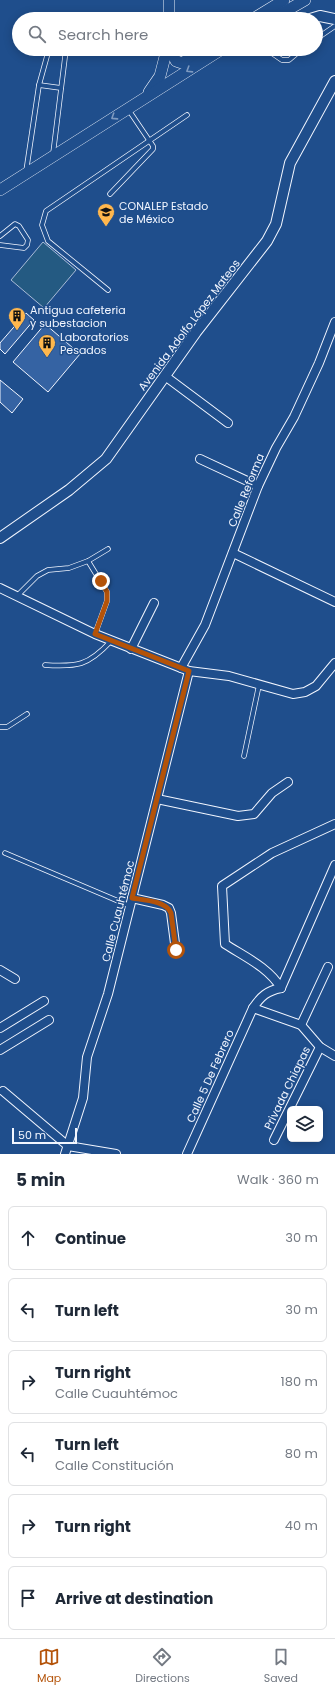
<!DOCTYPE html>
<html lang="en">
<head>
<meta charset="utf-8">
<style>
	body { margin:0; font-family:Poppins,sans-serif; background:#f2f2f3; color:#1f2937 }
	.controls { position:absolute; right:12px; bottom:12px; display:grid; overflow:hidden; border-radius:6px; box-shadow:0 2px 10px #0003 }
	.controls button { width:36px; height:36px; display:grid; place-items:center; padding:0; border:0; border-bottom:1px solid #e0e1e3; background:#fff; color:#1f2937; font:20px sans-serif }
	.scale { position:absolute; left:12px; bottom:10px; width:65px; box-sizing:border-box; padding-left:4px; border:2px solid #f2f6ff; border-top:0; font-size:11px; line-height:14px; white-space:nowrap; color:#f2f6ff; -webkit-text-stroke:3px #1f4e8c; paint-order:stroke }
	.stop { position:absolute; width:12px; height:12px; margin:-9px; border:3px solid #b45309; border-radius:50%; background:#fff }
	.stop.end { background:#b45309; border-color:#fff; box-shadow:0 1px 4px #0008 }
	.list { margin:0; padding:0; list-style:none }
	h2 { display:flex; justify-content:space-between; align-items:center; height:52px; margin:0; padding:0 16px; font-size:17px }
	h2 small { font-size:13px; font-weight:400; color:#747a83 }
	.list li { display:grid; grid-template-columns:26px 1fr auto; gap:12px; align-items:center; box-sizing:border-box; height:64px; margin:0 8px 8px; padding:0 8px; border:1px solid #e0e1e3; border-radius:6px }
	.list b { display:block; font-size:15px; white-space:nowrap }
	.list p { margin:0; font-size:13px; white-space:nowrap; color:#747a83 }
	.list em { font-size:13px; font-style:normal; color:#747a83 }
	.icon { flex:none; width:22px; height:22px; fill:none; stroke:currentColor; stroke-width:2; stroke-linecap:round; stroke-linejoin:round }
	.map { position:relative; flex:none; width:335px; height:1154px; overflow:hidden }
	.search { position:absolute; background:#fff; box-shadow:0 2px 10px #0003; left:12px; right:12px; top:12px; height:44px; display:flex; align-items:center; gap:10px; box-sizing:border-box; padding:0 14px; border-radius:22px; color:#747a83; font-size:15px }
	.sheet { height:484px; background:#fff }
	nav { display:flex; justify-content:space-around; align-items:center; box-sizing:border-box; height:56px; border-top:1px solid #e0e1e3; background:#fff; font-size:11px; color:#747a83 }
	nav a { display:grid; justify-items:center; gap:2px }
	nav .on { color:#b45309 }
	.map>svg:first-child { display:block }
</style>
</head>
<body>
<div class="map">
<svg width="335" height="1154" viewBox="0 0 335 1154">
	<rect width="100%" height="100%" fill="#1f4e8c"/>
	<polygon fill="#245a82" stroke="#a8bbd7" points="43,242 76,270 44,308 11,280"/>
	<g fill="#3563a3" stroke="#f2f6ff">
		<polygon points="26,313 34,320 5,354 0,349 0,343"/>
		<polygon points="45,324 80,354 48,392 13,362"/>
		<polygon points="0,380 23,399 12,413 0,402"/>
	</g>
	<g fill="none" stroke-linecap="round" stroke-linejoin="round">
		<defs>
			<g id="service">
				<polyline points="316,39 335,26"/>
				<polyline points="266,49 282,60 289,60 302,49"/>
				<polyline points="39,85 61,88"/>
				<polyline points="53,154 66,49"/>
				<polyline points="26,172 39,85 49,49"/>
				<polyline points="110,194 153,149 153,146 128,109"/>
				<polyline points="0,236 15,224 19,226 28,240 27,245 24,248 0,245"/>
				<polyline points="108,290 48,241 42,225 46,211 187,115"/>
				<polyline points="88,561 107,592 107,601 95,634"/>
				<polyline points="17,596 37,576 48,570 69,568 88,561 108,549"/>
				<path d="M45,665C77,667 88,666 111,641"/>
				<polyline points="0,727 7,727 27,714"/>
				<polyline points="244,756 259,685"/>
				<polyline points="5,853 130,906"/>
			</g>
			<g id="minor">
				<polyline points="165,376 228,423"/>
				<polyline points="200,459 258,486"/>
				<polyline points="233,553 335,602"/>
				<polyline points="0,588 95,634 189,671 229,676 293,694 305,692 316,686 335,663"/>
				<polyline points="131,649 154,603"/>
				<polyline points="181,668 205,625 258,486 276,448 294,417 319,363 335,322"/>
				<polyline points="157,799 238,816 254,814 272,793 288,782"/>
				<polyline points="132,898 163,905 169,908 171,913 176,951"/>
				<polyline points="0,970 15,979"/>
				<path d="M281,988C268,967 245,957 225,944L222,886L272,853L335,824"/>
				<polyline points="281,988 335,865"/>
				<polyline points="253,1008 301,1025 320,1047 335,1056"/>
				<polyline points="301,1025 328,967"/>
				<polyline points="0,1028 44,1001"/>
				<polyline points="0,1050 49,1020"/>
				<polyline points="3,1091 68,1146 116,1154"/>
				<polyline points="274,1140 320,1047"/>
				<polyline points="65,1154 83,1098 87,1057 108,994 189,671"/>
				<path d="M187,1154L253,1008C261,996 267,991 281,988"/>
			</g>
			<g id="tertiary">
				<polyline points="310,19 320,16 335,19"/>
				<polyline points="0,538 69,490 106,459 196,332 267,241 276,224 290,163 335,81"/>
			</g>
			<g id="secondary">
				<polyline points="169,19 169,0"/>
				<polyline points="253,19 284,0"/>
				<polyline points="272,19 305,0"/>
				<polyline points="170,49 176,61 182,63 205,49"/>
				<polyline points="149,92 160,76 167,49"/>
				<polyline points="0,190 222,49"/>
			</g>
		</defs>
		<use href="#service" stroke="#f2f6ff" stroke-width="5.5"/>
		<use href="#minor" stroke="#f2f6ff" stroke-width="10"/>
		<use href="#tertiary" stroke="#f2f6ff" stroke-width="12"/>
		<use href="#secondary" stroke="#f2f6ff" stroke-width="12"/>
		<use href="#service" stroke="#1f4e8c" stroke-width="4"/>
		<use href="#minor" stroke="#1f4e8c" stroke-width="8"/>
		<use href="#tertiary" stroke="#1f4e8c" stroke-width="10"/>
		<use href="#secondary" stroke="#1f4e8c" stroke-width="11"/>
	</g>
	<defs><path id="oneway-chevron" d="M-2-3.5L2.5 0L-2 3.5" fill="none" stroke-width="1.6" stroke-linecap="round" stroke-linejoin="round"/></defs>
	<g stroke="#7e9ac0">
		<use href="#oneway-chevron" transform="translate(189 70) rotate(148)"/>
		<use href="#oneway-chevron" transform="translate(114 117) rotate(147)"/>
	</g>
	<g fill="none" stroke-linecap="round" stroke-linejoin="round">
		<path stroke="#b45309" stroke-width="5" d="M101,581L107,592V601L95,634L189,671L132,898C144,900 166,901 171,913L176,950"/>
	</g>
	<defs>
		<symbol id="school-pin" viewBox="-11 -11 22 30"><path d="M0 17L-7.5 6A9.5 9.5 0 1 1 7.5 6Z" fill="#ffb74d" stroke="#1f4e8c"/><path d="M0-5L7-2L0 1L-7-2ZM-4 1L0 2.5L4 1V4Q0 6-4 4Z" fill="#111"/></symbol>
		<symbol id="building-pin" viewBox="-11 -11 22 30"><path d="M0 17L-7.5 6A9.5 9.5 0 1 1 7.5 6Z" fill="#ffb74d" stroke="#1f4e8c"/><path d="M-4-6H4V6H1V3H-1V6H-4ZM-2.5-4.3h1.7v1.8h-1.7ZM.8-4.3h1.7v1.8H.8ZM-2.5-1h1.7V.8h-1.7ZM.8-1h1.7V.8H.8Z" fill="#111"/></symbol>
	</defs>
	<g fill-rule="evenodd">
		<use href="#school-pin" x="96" y="202" width="20" height="27"/>
		<use href="#building-pin" x="7" y="306" width="20" height="27"/>
		<use href="#building-pin" x="37" y="333" width="20" height="27"/>
	</g>
	<g text-anchor="middle" stroke-width="3" stroke-linejoin="round" paint-order="stroke">
		<g font-size="11" fill="#f2f6ff" stroke="#1f4e8c" text-anchor="start">
			<text x="119" y="210">CONALEP Estado<tspan x="119" dy="13">de México</tspan></text>
			<text x="30" y="314">Antigua cafeteria<tspan x="30" dy="13">y subestacion</tspan></text>
			<text x="60" y="341">Laboratorios<tspan x="60" dy="13">Pesados</tspan></text>
		</g>
		<g font-size="11" fill="#f2f6ff" stroke="#1f4e8c">
			<text transform="translate(189 325) rotate(-53)" y="4">Avenida Adolfo López Mateos</text>
			<text transform="translate(246 490) rotate(-68)" y="4">Calle Reforma</text>
			<text transform="translate(118 911) rotate(-76)" y="4">Calle Cuauhtémoc</text>
			<text transform="translate(210 1076) rotate(-66)" y="4">Calle 5 De Febrero</text>
			<text transform="translate(287 1088) rotate(-64)" y="4">Privada Chiapas</text>
		</g>
	</g>
</svg>
<div class="controls">
<button><svg class="icon" aria-label="layers" viewBox="0 0 24 24"><path d="M12 4l9 5-9 5-9-5zM3 14l9 5 9-5"/></svg></button>
</div>
<div class="scale">50 m</div>
<div class="stop" style="left:176px;top:950px"></div>
<div class="stop end" style="left:101px;top:581px"></div>
<div class="search"><svg class="icon" aria-label="search" viewBox="0 0 24 24"><circle cx="10" cy="10" r="6"/><path d="M15 15l6 6"/></svg>Search here</div>
</div>
<section class="sheet">
<h2>5 min<small>Walk · 360 m</small></h2>
<ul class="list">
<li><svg class="icon" aria-label="ahead" viewBox="0 0 24 24"><path d="M12 20V5M6 11l6-6 6 6"/></svg><div><b>Continue</b></div><em>30 m</em></li>
<li><svg class="icon" aria-label="left" viewBox="0 0 24 24"><path d="M17 20v-9H6M10 6l-5 5 5 5"/></svg><div><b>Turn left</b></div><em>30 m</em></li>
<li><svg class="icon" aria-label="right" viewBox="0 0 24 24"><path d="M7 20v-9h11M14 6l5 5-5 5"/></svg><div><b>Turn right</b><p>Calle Cuauhtémoc</p></div><em>180 m</em></li>
<li><svg class="icon" aria-label="left" viewBox="0 0 24 24"><path d="M17 20v-9H6M10 6l-5 5 5 5"/></svg><div><b>Turn left</b><p>Calle Constitución</p></div><em>80 m</em></li>
<li><svg class="icon" aria-label="right" viewBox="0 0 24 24"><path d="M7 20v-9h11M14 6l5 5-5 5"/></svg><div><b>Turn right</b></div><em>40 m</em></li>
<li><svg class="icon" aria-label="arrive" viewBox="0 0 24 24"><path d="M6 21V4h12l-3 4 3 4H6"/></svg><div><b>Arrive at destination</b></div></li>
</ul>
</section>
<nav>
<a class="on"><svg class="icon" aria-label="map" viewBox="0 0 24 24"><path d="M3 6l6-2 6 2 6-2v14l-6 2-6-2-6 2zM9 4v14M15 6v14"/></svg>Map</a>
<a><svg class="icon" aria-label="directions" viewBox="0 0 24 24"><path d="M12 3l9 9-9 9-9-9zM9 14v-3h6M13 9l2 2-2 2"/></svg>Directions</a>
<a><svg class="icon" aria-label="saved" viewBox="0 0 24 24"><path d="M7 4h10v16l-5-4-5 4z"/></svg>Saved</a>
</nav>
</body>
</html>
